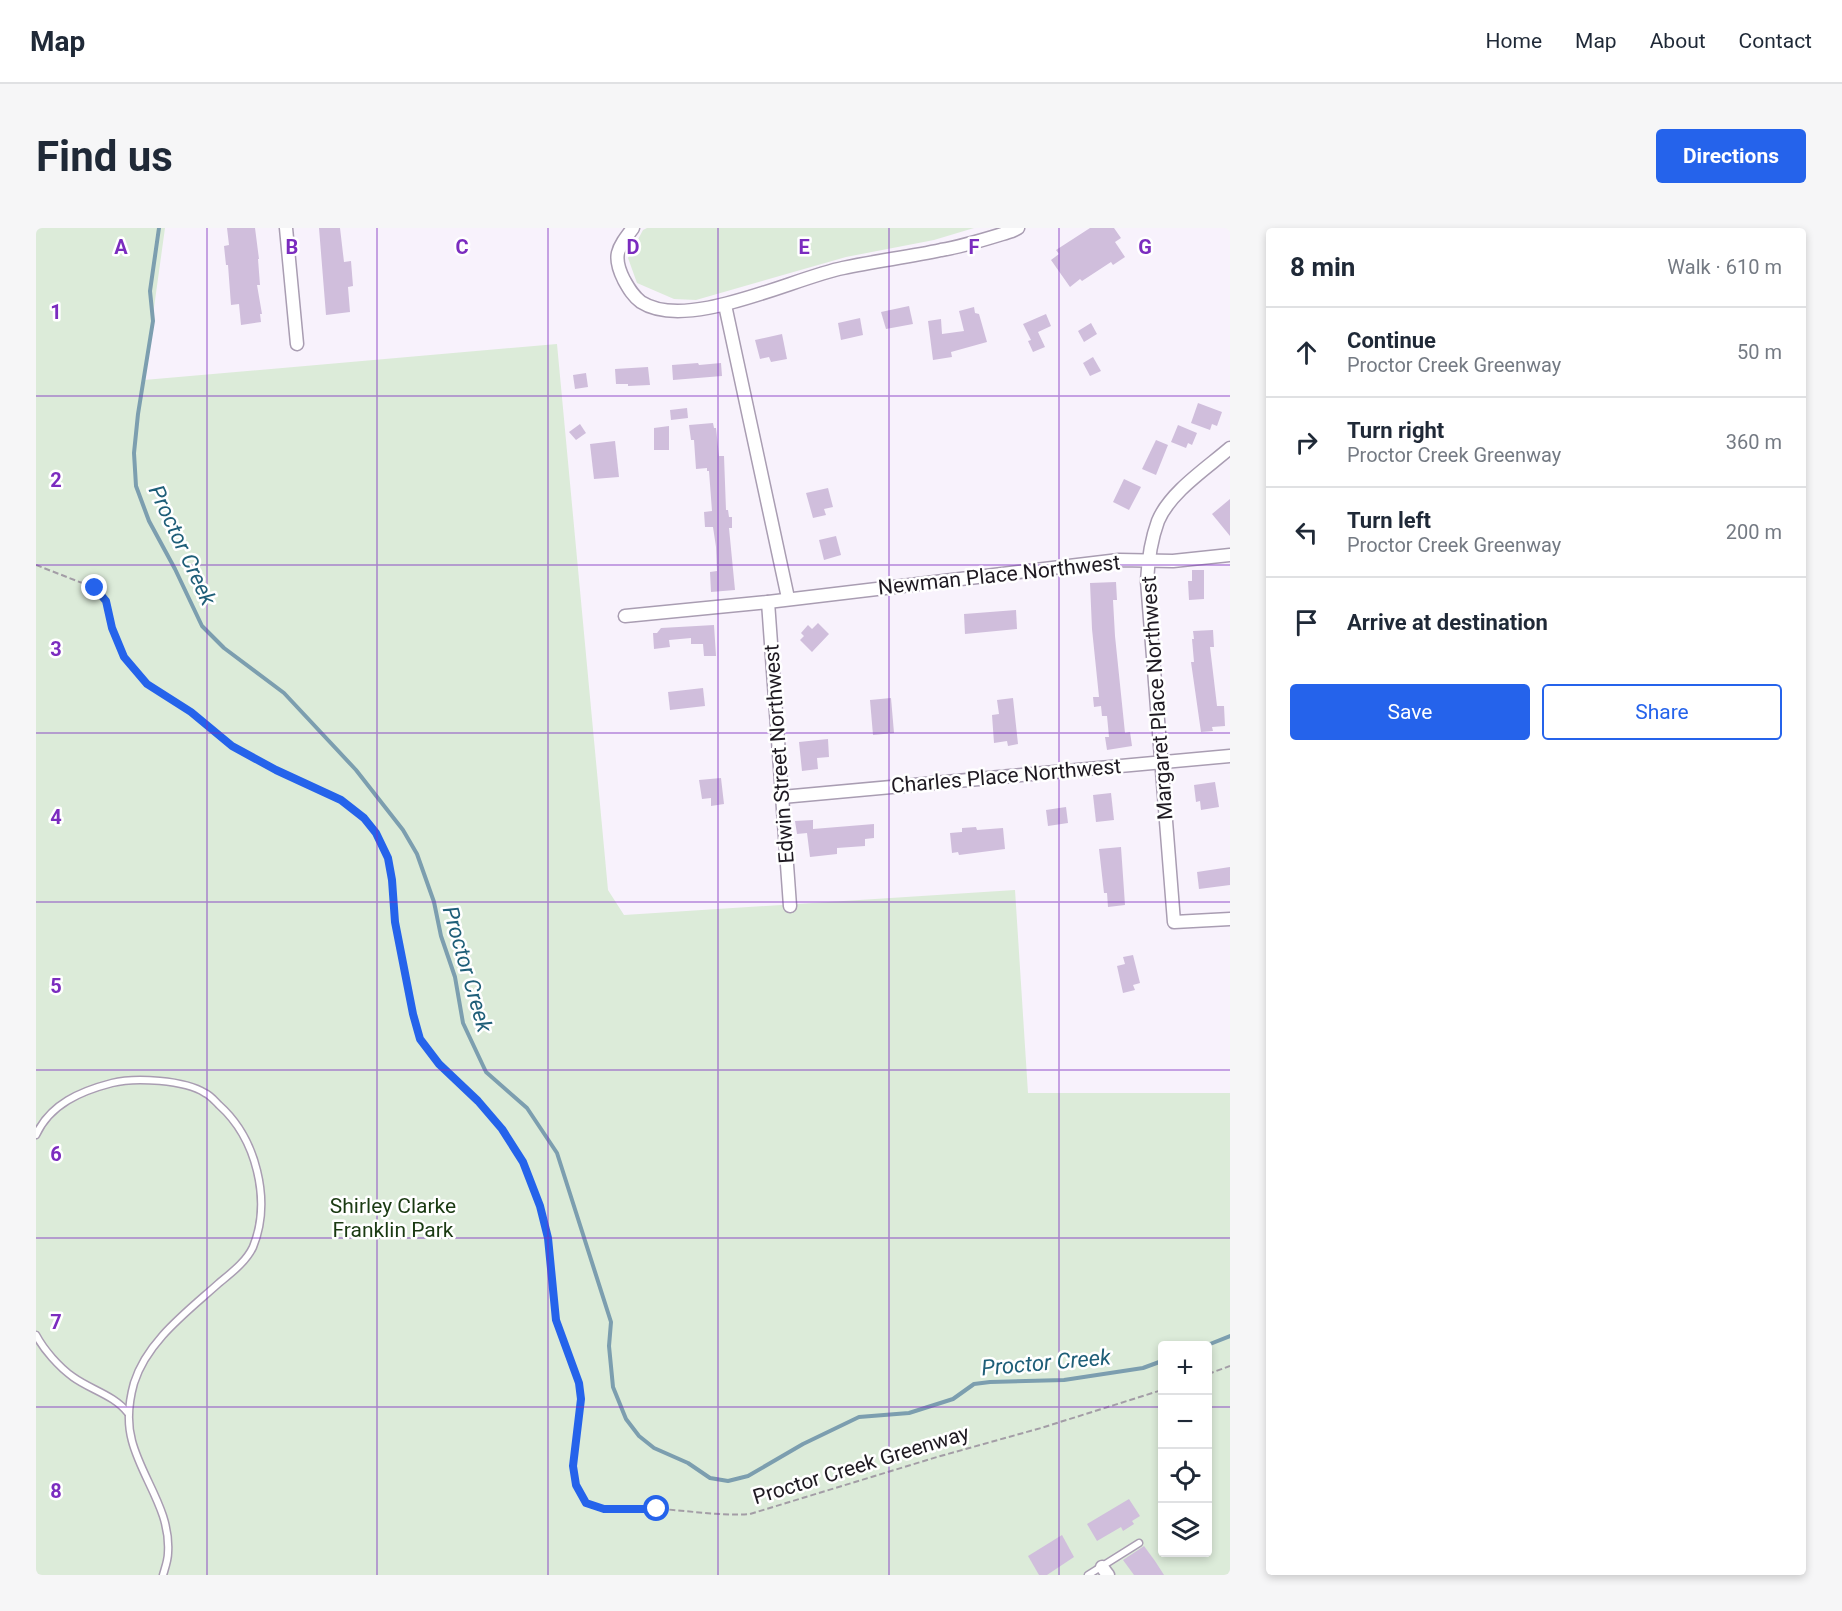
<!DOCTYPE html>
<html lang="en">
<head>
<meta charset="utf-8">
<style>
	body { margin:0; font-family:Roboto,sans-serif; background:#f6f6f7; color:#1f2937 }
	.controls { position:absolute; right:18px; bottom:18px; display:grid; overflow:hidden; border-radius:6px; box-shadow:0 3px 9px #0003 }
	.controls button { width:54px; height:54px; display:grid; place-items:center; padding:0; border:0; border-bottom:2px solid #e0e1e3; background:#fff; color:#1f2937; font:30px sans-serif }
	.stop { position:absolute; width:18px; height:18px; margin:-14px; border:4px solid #2563eb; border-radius:50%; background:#fff }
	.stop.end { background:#2563eb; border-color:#fff; box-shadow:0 2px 6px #0008 }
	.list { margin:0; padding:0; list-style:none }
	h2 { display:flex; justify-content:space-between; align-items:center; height:78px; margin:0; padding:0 24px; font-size:26px }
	h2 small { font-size:20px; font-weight:400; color:#747a83 }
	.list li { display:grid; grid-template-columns:39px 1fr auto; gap:18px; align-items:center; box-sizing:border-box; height:90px; padding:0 24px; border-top:2px solid #e0e1e3 }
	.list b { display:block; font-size:22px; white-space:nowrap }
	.list p { margin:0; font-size:20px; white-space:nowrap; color:#747a83 }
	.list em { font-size:20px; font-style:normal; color:#747a83 }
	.actions { display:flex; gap:12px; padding:18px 24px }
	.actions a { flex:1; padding:14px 0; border:2px solid #2563eb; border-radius:6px; text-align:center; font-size:21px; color:#2563eb }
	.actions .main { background:#2563eb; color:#fff }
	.icon { flex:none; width:33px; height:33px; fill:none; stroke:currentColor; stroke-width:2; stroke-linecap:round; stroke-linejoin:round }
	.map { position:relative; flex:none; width:1194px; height:1347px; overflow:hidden; border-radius:6px }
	header { display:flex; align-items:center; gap:36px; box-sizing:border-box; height:84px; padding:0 30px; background:#fff; border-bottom:2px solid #e0e1e3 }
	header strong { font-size:28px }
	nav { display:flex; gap:33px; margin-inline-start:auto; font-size:21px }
	.intro { display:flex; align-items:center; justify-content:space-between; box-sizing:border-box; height:144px; padding:0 36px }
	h1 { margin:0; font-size:42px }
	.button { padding:15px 27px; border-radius:6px; background:#2563eb; color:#fff; font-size:21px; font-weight:700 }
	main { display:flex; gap:36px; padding:0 36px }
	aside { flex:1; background:#fff; border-radius:6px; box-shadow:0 3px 9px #0003 }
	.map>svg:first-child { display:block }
</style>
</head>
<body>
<header>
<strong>Map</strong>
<nav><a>Home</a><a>Map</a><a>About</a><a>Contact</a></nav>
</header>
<div class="intro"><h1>Find us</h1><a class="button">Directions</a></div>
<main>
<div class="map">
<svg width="1194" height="1347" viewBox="0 0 1194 1347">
	<rect width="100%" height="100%" fill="#f8f2fc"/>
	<g fill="#dcebd9" fill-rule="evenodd">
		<path d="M0,0H129L108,152L521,116L572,662L588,687L979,662L992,865H1194V1347H0ZM1126,1118H1172V1324H1126Z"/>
		<polygon points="611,0 938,0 898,12 810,29 660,72 638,71 601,55 592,30 607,2"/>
	</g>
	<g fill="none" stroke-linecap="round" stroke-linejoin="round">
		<g stroke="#7c9eaf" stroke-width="4">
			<polyline points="123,0 114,63 117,93 102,186 98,225 100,258 113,293 139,341 166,398 188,420 248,465 320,542 367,602 381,626 398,674 405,708 419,749 427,795 450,844 491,880 521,925 575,1094 573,1118 577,1159 590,1191 603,1208 618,1220 652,1235 674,1250 692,1253 712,1248 767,1216 823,1189 873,1185 917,1171 938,1156 954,1154 1028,1152 1107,1140 1126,1133"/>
			<polyline points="1169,1118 1194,1108"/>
		</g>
	</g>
	<g fill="#d0bedc">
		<polygon points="191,0 219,0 223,31 222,31 224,57 221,57 226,86 224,86 225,94 205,97 203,76 195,77 192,37 190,37 188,18 193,17"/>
		<polygon points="283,0 304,0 308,34 315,33 317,58 312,59 314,84 290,87"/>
		<polygon points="1054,0 1078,0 1085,10 1079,14 1089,29 1077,37 1075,34 1046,53 1044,51 1034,59 1015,32 1023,26 1020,22"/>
		<polygon points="873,78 877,96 850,101 845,84"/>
		<polygon points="938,79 939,85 943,86 951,114 915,124 916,129 897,132 892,93 905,91 906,106 928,103 923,83"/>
		<polygon points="1010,86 1015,98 1002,104 1009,119 997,124 992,113 995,112 987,96"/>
		<polygon points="824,90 827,107 805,112 802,95"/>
		<polygon points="1055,95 1061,106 1048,114 1042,103"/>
		<polygon points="746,106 751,131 735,134 733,129 724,131 719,112"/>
		<polygon points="1057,129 1065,143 1054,148 1047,135"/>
		<polygon points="662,135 663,137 685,135 686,148 637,152 636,137"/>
		<polygon points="612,139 614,157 592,158 592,156 580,156 579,141"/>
		<polygon points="550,145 552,159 539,161 537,147"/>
		<polygon points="1162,175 1186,184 1181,198 1176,196 1174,202 1155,195"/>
		<polygon points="651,180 652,190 635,192 634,182"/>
		<polygon points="677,195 678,200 680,200 683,228 688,228 690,282 692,282 693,289 696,289 696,300 693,300 699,362 675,364 674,344 681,343 680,319 677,299 669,299 668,284 676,283 673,243 671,243 671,240 660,241 658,212 655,212 653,197"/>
		<polygon points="544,196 550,205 540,212 533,204"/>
		<polygon points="1142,197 1161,205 1156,217 1152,215 1150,220 1135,214"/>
		<polygon points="633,198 633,222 618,222 618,200"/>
		<polygon points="1120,212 1132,217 1120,247 1106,241"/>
		<polygon points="579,213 583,249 558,251 554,216"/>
		<polygon points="1088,251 1105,259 1093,282 1077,274"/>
		<polygon points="792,260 797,279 788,281 790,287 777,290 770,265"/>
		<polygon points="1194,271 1194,308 1176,286"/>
		<polygon points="800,308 805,327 788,332 783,312"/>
		<polygon points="1156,342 1168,342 1168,371 1153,372 1152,353 1156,353"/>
		<polygon points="1080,354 1081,372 1077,372 1079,408 1089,505 1094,504 1096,518 1071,522 1069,509 1073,509 1071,488 1066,488 1065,478 1058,479 1057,469 1063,469 1056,401 1054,355"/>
		<polygon points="980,382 981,401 929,406 928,386"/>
		<polygon points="782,395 793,406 776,424 764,412 768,408 765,405 772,397 776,401"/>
		<polygon points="678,397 680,428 668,428 667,416 655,416 655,410 633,412 634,419 618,421 617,405 621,405 625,400"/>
		<polygon points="1177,402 1178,419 1174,419 1181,478 1188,478 1189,498 1176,499 1177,503 1165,504 1155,434 1158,434 1156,411 1158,411 1157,403"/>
		<polygon points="667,460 669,478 634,482 632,464"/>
		<polygon points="855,470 858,505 837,507 834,472"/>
		<polygon points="977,470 982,516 972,518 971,513 958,515 956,487 963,486 961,472"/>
		<polygon points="792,511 793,529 781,530 782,541 766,543 763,514"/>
		<polygon points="685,550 688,576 675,578 675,570 666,571 663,552"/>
		<polygon points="1179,554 1183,579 1165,582 1164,573 1160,574 1158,557"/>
		<polygon points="1075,565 1078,592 1060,594 1057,567"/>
		<polygon points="1030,579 1032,595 1012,598 1010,582"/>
		<polygon points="777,592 777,601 838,596 838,610 829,611 829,618 801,620 801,626 774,629 771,605 761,606 759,593"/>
		<polygon points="940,599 941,602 967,600 969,621 923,627 922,624 916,625 914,605 926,604 926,600"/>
		<polygon points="1085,619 1089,677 1072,679 1071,665 1068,665 1063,621"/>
		<polygon points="1194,639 1194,657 1163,661 1161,644"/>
		<polygon points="1097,727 1104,755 1097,757 1099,762 1087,765 1081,738 1089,736 1087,729"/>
		<polygon points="1093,1271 1104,1288 1096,1293 1098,1296 1087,1303 1085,1299 1061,1313 1051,1296"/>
		<polygon points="1026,1307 1038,1329 1011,1347 1003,1347 992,1328"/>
		<polygon points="1108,1318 1119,1333 1128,1347 1098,1347 1087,1332"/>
	</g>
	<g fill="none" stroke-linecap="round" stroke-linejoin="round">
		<defs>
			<g id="service">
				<path d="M0,907C14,876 45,863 76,855C99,849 149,852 169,865C174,867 179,873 183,877C220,910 236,972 217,1019C210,1034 195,1045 183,1055C152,1083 111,1113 98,1155C93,1173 91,1195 96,1213C106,1251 135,1283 132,1325C132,1332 129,1340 127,1347"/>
				<path d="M0,1107C8,1122 23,1139 37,1149C55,1162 78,1167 92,1185"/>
				<polyline points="1052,1347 1103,1315"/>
			</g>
			<g id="minor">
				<polyline points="250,0 261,116"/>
				<path d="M597,0C581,21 576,28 588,52C593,61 597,68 605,74C651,104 757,50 807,40C839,33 873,29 905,22C929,18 953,10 976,3L982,0"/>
				<polyline points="689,77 752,370"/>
				<path d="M1194,220C1171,240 1134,264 1122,293C1115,312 1112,334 1111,353L1138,694L1194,691"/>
				<polyline points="732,374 754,678"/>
				<polyline points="589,388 732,374 1083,332 1137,333 1194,327"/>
				<polyline points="746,569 1194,528"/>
				<polyline points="1066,1339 1072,1347"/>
			</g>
		</defs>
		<use href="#service" stroke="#a99db2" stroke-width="9"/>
		<use href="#minor" stroke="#a99db2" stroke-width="15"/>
		<g stroke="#a39da6" stroke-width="2" stroke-dasharray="6 3" stroke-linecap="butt">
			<path d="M0,337L59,360L70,373L76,400L88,429L111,456L155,484L196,518L240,542L305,572L328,590L340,605L352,630L356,652L359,694L377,786L384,811L403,836L442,873L466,901L487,935L504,978L512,1010L521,1092L543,1155L545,1171L537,1238L540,1257L550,1275C576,1283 598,1280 625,1281C655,1283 684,1288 714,1286L901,1229L1005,1200L1126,1162"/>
			<polyline points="1172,1146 1194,1138"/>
		</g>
		<use href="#service" stroke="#fff" stroke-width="6"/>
		<use href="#minor" stroke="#fff" stroke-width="12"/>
	</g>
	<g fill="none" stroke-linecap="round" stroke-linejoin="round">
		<polyline stroke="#2563eb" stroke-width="8" points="59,360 70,373 76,400 88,429 111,456 155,484 196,518 240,542 305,572 328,590 340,605 352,630 356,652 359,694 377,786 384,811 403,836 442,873 466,901 487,934 504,978 512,1010 520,1092 543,1155 545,1171 537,1238 540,1257 550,1275 568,1281 621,1281"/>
	</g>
	<path fill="none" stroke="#7b2cbf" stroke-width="1.5" stroke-opacity="0.55" d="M171,0V1347M341,0V1347M512,0V1347M682,0V1347M853,0V1347M1023,0V1347M0,168H1194M0,337H1194M0,505H1194M0,674H1194M0,842H1194M0,1010H1194M0,1179H1126M1172,1179H1194"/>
	<g text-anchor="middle" stroke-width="5" stroke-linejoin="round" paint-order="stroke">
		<g font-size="21" fill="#1f1a22" stroke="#fff">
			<text transform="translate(963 347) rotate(-6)" y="7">Newman Place Northwest</text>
			<text transform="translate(1121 470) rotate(-94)" y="7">Margaret Place Northwest</text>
			<text transform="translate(743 526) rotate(-94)" y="7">Edwin Street Northwest</text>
			<text transform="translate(970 548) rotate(-5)" y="7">Charles Place Northwest</text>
			<text transform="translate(825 1237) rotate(-17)" y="7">Proctor Creek Greenway</text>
		</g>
		<g font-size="21" fill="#1a3a12" stroke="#fff">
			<text x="357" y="985">Shirley Clarke<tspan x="357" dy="24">Franklin Park</tspan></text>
		</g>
		<g font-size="22" font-style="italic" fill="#1e5e78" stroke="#fff">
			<text transform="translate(147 317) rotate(65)" y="8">Proctor Creek</text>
			<text transform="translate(432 741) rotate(74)" y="8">Proctor Creek</text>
			<text transform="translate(1010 1134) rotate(-5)" y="8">Proctor Creek</text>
		</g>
	</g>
	<g font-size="20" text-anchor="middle" font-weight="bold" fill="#7b2cbf" stroke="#fff" stroke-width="5" stroke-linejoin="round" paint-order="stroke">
		<text x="85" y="26">A</text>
		<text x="256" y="26">B</text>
		<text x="426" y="26">C</text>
		<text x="597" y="26">D</text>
		<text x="768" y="26">E</text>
		<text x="938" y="26">F</text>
		<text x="1109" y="26">G</text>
		<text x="20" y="91">1</text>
		<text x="20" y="259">2</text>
		<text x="20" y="428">3</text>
		<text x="20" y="596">4</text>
		<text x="20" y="765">5</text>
		<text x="20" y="933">6</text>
		<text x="20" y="1101">7</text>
		<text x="20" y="1270">8</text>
	</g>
</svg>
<div class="controls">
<button>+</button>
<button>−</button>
<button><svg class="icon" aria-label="locate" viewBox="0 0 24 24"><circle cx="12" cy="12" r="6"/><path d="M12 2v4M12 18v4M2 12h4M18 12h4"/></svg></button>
<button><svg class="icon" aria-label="layers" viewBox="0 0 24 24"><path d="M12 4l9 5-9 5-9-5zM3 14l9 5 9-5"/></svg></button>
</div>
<div class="stop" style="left:621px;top:1281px"></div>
<div class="stop end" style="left:59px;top:360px"></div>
</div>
<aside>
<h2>8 min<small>Walk · 610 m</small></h2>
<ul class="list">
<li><svg class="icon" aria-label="ahead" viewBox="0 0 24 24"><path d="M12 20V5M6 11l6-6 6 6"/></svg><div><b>Continue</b><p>Proctor Creek Greenway</p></div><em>50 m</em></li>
<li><svg class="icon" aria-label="right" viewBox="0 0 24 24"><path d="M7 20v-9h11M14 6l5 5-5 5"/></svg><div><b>Turn right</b><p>Proctor Creek Greenway</p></div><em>360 m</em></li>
<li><svg class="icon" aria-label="left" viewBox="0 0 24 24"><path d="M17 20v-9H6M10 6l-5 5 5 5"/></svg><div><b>Turn left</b><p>Proctor Creek Greenway</p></div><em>200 m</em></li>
<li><svg class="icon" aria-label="arrive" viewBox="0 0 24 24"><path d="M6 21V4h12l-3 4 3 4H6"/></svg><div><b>Arrive at destination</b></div></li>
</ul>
<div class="actions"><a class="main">Save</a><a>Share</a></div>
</aside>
</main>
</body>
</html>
